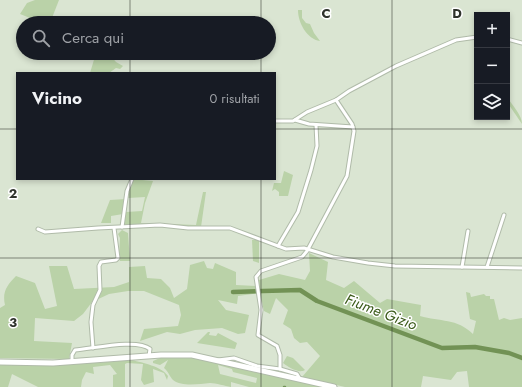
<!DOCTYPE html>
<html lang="it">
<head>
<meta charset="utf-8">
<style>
	body { margin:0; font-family:Jost,sans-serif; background:#20242c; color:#f1f3f6 }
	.controls { position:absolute; right:12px; top:12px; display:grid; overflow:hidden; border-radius:0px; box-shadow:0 2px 6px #0003 }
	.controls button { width:36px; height:36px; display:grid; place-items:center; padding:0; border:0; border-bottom:1px solid #363941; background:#171b24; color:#f1f3f6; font:20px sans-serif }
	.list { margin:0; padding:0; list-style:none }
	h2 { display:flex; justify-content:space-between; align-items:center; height:52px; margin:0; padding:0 16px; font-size:17px }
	h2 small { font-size:13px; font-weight:400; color:#9ea1a6 }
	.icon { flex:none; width:22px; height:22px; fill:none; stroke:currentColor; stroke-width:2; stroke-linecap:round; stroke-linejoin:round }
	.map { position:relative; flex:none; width:522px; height:387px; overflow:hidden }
	.search { position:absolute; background:#171b24; box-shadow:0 2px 6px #0003; left:16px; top:16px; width:260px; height:44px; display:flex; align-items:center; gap:10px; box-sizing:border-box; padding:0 14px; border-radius:22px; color:#9ea1a6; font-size:15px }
	.panel { position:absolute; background:#171b24; box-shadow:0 2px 6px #0003; left:16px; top:72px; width:260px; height:108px; border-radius:0px }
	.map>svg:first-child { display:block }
</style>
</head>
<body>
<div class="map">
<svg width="522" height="387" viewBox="0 0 522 387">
	<rect width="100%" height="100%" fill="#dae5d2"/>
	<g fill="#bad2a8" fill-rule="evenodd">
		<polygon points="35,0 59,0 50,23 35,20 20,14 27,3"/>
		<path d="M298,10H302V18L306,23L310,24L314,33L320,41C307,39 298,23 298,10Z"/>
		<polygon points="96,53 108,53 116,62 123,66 120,69 116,68 109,73 90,73"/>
		<path d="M507,97C512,105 522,115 522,124L507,102Z"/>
		<polygon points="284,171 293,175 288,196 279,196 279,192 275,189 272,191 274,183 281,183"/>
		<polygon points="132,179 153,181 145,203 141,223 196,225 203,192 206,192 201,227 154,224 123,226 126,212 142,211 145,197 128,198"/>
		<polygon points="126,199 123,214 111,216 111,223 101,223 110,200"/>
		<polygon points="122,230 128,233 130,261 120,261 119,258 120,238 118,234"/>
		<polygon points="252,240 259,240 259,263 253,261"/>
		<path d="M309,253L328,262L326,280L344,288L354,281L380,303L387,299L421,305L420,316C440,322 457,318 473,334L476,321L470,319L466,292L470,293L471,297L484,294L486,296H490V299H494L499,320L504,318L510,320L522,318V387H469L467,371L457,372L451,380L423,376L421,387H345L302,377L320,356L307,342L300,343L294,338L291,329L283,324L288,310L276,298L270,314L264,311L260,293L238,296L237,304L218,300L226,310L249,315L245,333L238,334L222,328L195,330L180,334L167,332L140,341L144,329L178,326L181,315L179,305L144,291H128L109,294L92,302L83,314L74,321L35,318L34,341L72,343L69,359L0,358V308L5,305C2,292 7,285 16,276L35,283L45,309L57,306L49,266H67L74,289L114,287L129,282V267L145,266L147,278L161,279L170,288L174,298L187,289L190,265L204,261L207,268L213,269L215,263L236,272V285L258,286L259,280L279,274L305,280L310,271Z"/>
		<polygon points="208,332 210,332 209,335 216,336 218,333 237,343 235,349 197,343"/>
		<path d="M287,356L293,358L305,370C299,374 288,367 283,363Z"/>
		<path d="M189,357L322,387H249L231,382V387C225,386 216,383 210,383C199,384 182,387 173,380C170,377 168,371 164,368L168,360L160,365L153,363V361L160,358ZM218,365L232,369L233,372L257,378L256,383L220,374Z"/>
		<path d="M132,360C143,363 161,366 168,376L167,380L164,373L153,369L154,382L144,385L141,380L143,364L127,363L125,364V387H113V375L117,374L110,365L93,367L94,374L86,372L82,380L81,387H38L12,374L8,387H0V363H93Z"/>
	</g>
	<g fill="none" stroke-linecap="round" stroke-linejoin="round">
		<polyline stroke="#729255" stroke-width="2.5" points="284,387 285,387"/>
		<polyline stroke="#729255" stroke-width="4.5" points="233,292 300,290 317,301 442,348 475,347 509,353 522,358"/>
		<defs>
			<g id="minor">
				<polyline points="507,39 522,43"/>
				<polyline points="295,120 309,124 353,127"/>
				<polyline points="275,121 293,121 307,112 336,100 349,91 396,66 456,40 477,37"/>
				<polyline points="122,227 127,191 132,179"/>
				<polyline points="38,229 45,232 98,228 160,225 188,228 230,228 286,249 304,248 333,257 368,263 395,266 522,268"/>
				<polyline points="278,246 298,212 311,170 317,146 316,125"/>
				<polyline points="462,267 468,231"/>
				<polyline points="487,267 504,215"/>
				<polyline points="93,348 91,322 93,305 100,290 99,266 101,262 116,260 118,258 114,228"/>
				<polyline points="218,360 234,358 257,366 280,369 297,374 300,379"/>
				<path d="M72,362V355L75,350C92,349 137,338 150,349L149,356"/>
				<polyline points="280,369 280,355 277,346 258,335 261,310 256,277 261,271 302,257 307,251 347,176 354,131 352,124 336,100"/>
			</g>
			<polyline id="primary" points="0,362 53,363 161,355 192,355 334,387"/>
		</defs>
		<use href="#minor" stroke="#b0bba9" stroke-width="5"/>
		<use href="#primary" stroke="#b0bba9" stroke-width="7"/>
		<use href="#minor" stroke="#fff" stroke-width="3"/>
		<use href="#primary" stroke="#fff" stroke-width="5"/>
	</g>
	<path fill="none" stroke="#2f332c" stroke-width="1" stroke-opacity="0.55" d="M130,0V23M261,0V23M392,0V387M130,53V73M261,53V73M0,129H17M275,129H522M130,179V387M261,179V387M0,258H522"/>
	<g text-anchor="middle" stroke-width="3" stroke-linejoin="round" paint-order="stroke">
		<g font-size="15" font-style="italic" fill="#3b5b1a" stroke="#fff">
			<text transform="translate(381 312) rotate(21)" y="5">Fiume Gizio</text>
		</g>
	</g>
	<g font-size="13" text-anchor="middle" font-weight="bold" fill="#2f332c" stroke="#fff" stroke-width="3" stroke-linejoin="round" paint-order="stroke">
		<text x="326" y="18">C</text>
		<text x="457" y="18">D</text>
		<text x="13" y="198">2</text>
		<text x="13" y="327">3</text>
	</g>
</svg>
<div class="controls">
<button>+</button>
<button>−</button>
<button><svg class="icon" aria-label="layers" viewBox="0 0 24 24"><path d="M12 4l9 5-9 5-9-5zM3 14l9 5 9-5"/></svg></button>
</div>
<div class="search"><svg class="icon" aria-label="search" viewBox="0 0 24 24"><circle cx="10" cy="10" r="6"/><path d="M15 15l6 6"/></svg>Cerca qui</div>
<section class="panel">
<h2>Vicino<small>0 risultati</small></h2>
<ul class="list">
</ul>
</section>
</div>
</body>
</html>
